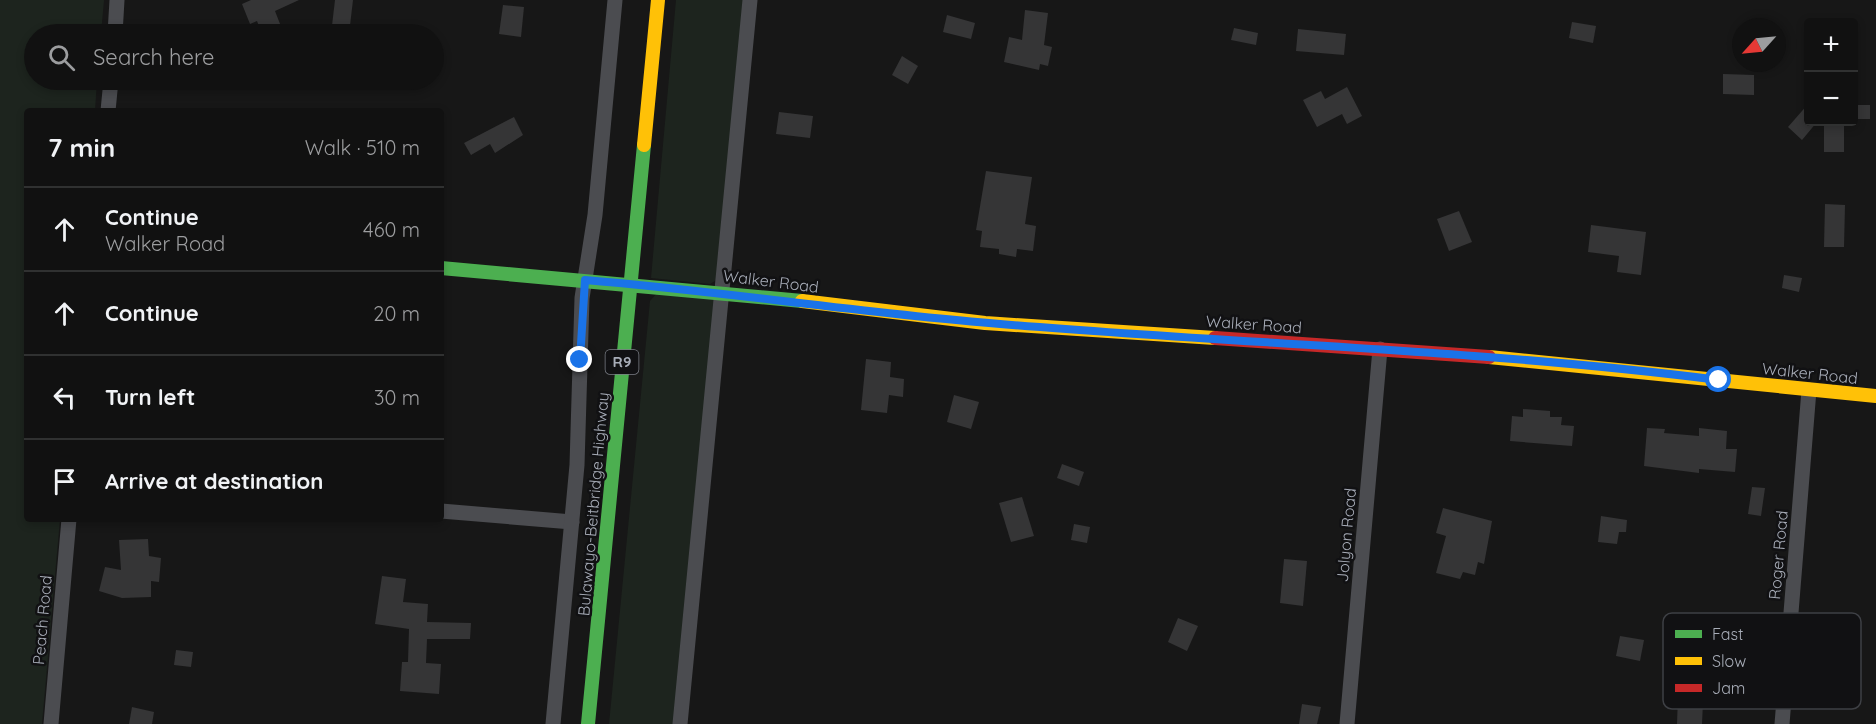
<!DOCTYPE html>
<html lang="en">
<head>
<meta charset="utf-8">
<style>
	body { margin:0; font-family:Quicksand,sans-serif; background:#1a1a1a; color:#f1f3f6 }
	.controls { position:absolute; right:18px; top:18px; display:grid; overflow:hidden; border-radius:6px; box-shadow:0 3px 9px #0003 }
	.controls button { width:54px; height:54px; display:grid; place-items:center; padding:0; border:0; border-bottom:2px solid #303131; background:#111; color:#f1f3f6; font:30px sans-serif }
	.compass { position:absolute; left:1732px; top:18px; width:54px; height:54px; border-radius:50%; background:#111; box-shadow:0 3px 9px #0003; rotate:243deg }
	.stop { position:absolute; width:18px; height:18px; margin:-14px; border:4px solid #1a73e8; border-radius:50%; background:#fff }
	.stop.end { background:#1a73e8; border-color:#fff; box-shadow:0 2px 6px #0008 }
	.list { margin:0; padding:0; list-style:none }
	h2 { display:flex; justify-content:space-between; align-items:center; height:78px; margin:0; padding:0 24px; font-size:26px }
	h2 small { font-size:20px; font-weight:400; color:#9c9d9f }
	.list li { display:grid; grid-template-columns:39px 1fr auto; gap:18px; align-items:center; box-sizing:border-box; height:84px; padding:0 24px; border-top:2px solid #303131 }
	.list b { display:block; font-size:22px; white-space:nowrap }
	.list p { margin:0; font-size:20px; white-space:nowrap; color:#9c9d9f }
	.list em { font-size:20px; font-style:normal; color:#9c9d9f }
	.icon { flex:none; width:33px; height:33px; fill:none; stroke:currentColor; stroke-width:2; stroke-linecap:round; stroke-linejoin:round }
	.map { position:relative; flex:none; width:1876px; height:724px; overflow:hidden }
	.search { position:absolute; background:#111; box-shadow:0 3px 9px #0003; left:24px; top:24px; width:420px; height:66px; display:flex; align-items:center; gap:15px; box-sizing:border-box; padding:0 21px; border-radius:33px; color:#9c9d9f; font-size:22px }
	.panel { position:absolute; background:#111; box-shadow:0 3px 9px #0003; left:24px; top:108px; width:420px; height:414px; border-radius:6px }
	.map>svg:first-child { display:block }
</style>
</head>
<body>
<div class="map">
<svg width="1876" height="724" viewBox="0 0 1876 724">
	<rect width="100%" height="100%" fill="#171717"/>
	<g fill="#1d241e">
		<polygon points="0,0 104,0 101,34 34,34 34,80 97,80 95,111 27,111 27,519 60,519 42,724 0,724"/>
		<polygon points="676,0 745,0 718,279 710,284 651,278"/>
		<polygon points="659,291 718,296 676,724 609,724 650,301"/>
	</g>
	<g fill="#353536">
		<polygon points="251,0 299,0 275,11 282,29 268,34 262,34 257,21 250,24 242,4"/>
		<polygon points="335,0 353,0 349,34 331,34"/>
		<polygon points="503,5 524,7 521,37 499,34"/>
		<polygon points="1025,10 1048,13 1044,45 1052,47 1048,66 1040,64 1039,70 1004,62 1009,37 1022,40"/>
		<polygon points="947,15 975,23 971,39 943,32"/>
		<polygon points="1572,22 1596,26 1593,43 1569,38"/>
		<polygon points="1234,28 1258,33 1256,45 1231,40"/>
		<polygon points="1298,29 1346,34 1344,55 1296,51"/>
		<polygon points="902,56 918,66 908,84 892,75"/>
		<polygon points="1723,74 1754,75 1754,95 1723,94"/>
		<polygon points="1347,87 1362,116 1347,124 1342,114 1317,127 1303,100 1321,91 1325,99"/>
		<polygon points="1809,103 1809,122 1817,122 1802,140 1788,127"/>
		<rect x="1854" y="105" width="16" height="14"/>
		<polygon points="779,112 813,116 810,138 776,134"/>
		<polygon points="514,117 523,135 495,153 490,144 471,155 464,143"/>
		<rect x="1824" y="122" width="20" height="30"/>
		<polygon points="986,171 1032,177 1025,224 1036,226 1033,251 1017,249 1016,257 999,254 999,249 980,247 982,231 976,230"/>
		<polygon points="1825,204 1845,205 1844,247 1824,247"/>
		<polygon points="1459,211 1472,242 1449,251 1437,219"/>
		<polygon points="1591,225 1646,232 1641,275 1617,272 1619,256 1588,252"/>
		<polygon points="1784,275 1802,278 1799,292 1782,288"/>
		<polygon points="866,359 891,362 890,377 904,379 903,397 889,395 887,413 861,410"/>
		<polygon points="954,395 979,402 971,429 947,422"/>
		<polygon points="1523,409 1550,411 1550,417 1562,417 1561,425 1574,426 1572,446 1510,441 1512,416 1523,417"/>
		<polygon points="1647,428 1665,429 1664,433 1699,436 1699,428 1727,431 1726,449 1737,449 1735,472 1699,469 1699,473 1644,466"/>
		<polygon points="1062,464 1084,472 1079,486 1057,478"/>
		<polygon points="1752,487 1765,488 1761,516 1748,514"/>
		<polygon points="1022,497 1034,536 1011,542 999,503"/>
		<polygon points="1443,508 1492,521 1484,564 1478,562 1475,575 1463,572 1460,579 1436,573 1446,536 1436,533"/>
		<polygon points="1601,516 1627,520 1626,532 1619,532 1617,544 1598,542"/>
		<polygon points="1074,524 1090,527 1087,543 1071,540"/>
		<polygon points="148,539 149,556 161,558 159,582 151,581 151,597 122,598 99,591 105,567 121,570 119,540"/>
		<polygon points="1284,559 1307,561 1303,606 1280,603"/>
		<polygon points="382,576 406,579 403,602 428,604 427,622 471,623 470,639 427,639 426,663 441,664 439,694 400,691 402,662 408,662 409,629 375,624"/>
		<polygon points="1178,618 1198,626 1187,651 1168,642"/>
		<polygon points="1620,636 1644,640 1640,661 1616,656"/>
		<polygon points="176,650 193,652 191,667 174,665"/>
		<polygon points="1679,667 1712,669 1711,684 1719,685 1718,703 1703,702 1702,724 1677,724"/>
		<polygon points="1302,704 1321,707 1317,724 1299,724"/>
		<polygon points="132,707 154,712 152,724 129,724"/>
	</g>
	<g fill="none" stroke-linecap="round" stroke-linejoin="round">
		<g stroke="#4b4c50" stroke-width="15">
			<polyline points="115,34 117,0"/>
			<polyline points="108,111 111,80"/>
			<polyline points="441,511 572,522"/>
			<polyline points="51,724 69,519"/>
			<polyline points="553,724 577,465 582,298 595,215 615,0"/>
			<polyline points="680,724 750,0"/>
			<polyline points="1347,724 1380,349"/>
			<polyline points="1782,724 1809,390"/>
		</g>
		<g stroke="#4caf50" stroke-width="14">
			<polyline points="441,268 802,301"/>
			<polyline points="588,724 644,145"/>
		</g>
		<g stroke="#ffc107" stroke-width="14">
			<polyline points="644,145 658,0"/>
			<polyline points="802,301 985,323 1215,338"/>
			<polyline points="1489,357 1876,396"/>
		</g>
		<polyline stroke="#c62828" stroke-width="14" points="1215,338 1489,357"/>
	</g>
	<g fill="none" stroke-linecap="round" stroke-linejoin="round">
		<path stroke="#1a73e8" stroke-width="8" d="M580,360L585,280C720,291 854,312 989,323C1232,344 1477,349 1719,380"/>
	</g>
	<g text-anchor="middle" stroke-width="5" stroke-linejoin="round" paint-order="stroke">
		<rect fill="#111113" stroke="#7b7e86" stroke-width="1.5" x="605.5" y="350" width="33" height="24" rx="4.5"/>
		<g font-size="15" font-weight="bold" fill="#a8adb8">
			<text x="622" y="367">R9</text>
		</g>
		<g font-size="16" fill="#a8adb8" stroke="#111113">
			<text transform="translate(771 281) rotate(7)" y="6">Walker Road</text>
			<text transform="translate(1254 324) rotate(4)" y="6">Walker Road</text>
			<text transform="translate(1810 373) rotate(6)" y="6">Walker Road</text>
			<text transform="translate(593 504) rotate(-85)" y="6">Bulawayo-Beitbridge Highway</text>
			<text transform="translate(1346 535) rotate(-85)" y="6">Jolyon Road</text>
			<text transform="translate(1778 555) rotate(-85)" y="6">Roger Road</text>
			<text transform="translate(42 620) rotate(-85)" y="6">Peach Road</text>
		</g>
	</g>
	<rect x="1663" y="613" width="198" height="96" rx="9" fill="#111113" stroke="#3e4045" stroke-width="1.5"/>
	<rect x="1675" y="630" width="27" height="8" fill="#4caf50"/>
	<rect x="1675" y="657" width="27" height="8" fill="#ffc107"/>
	<rect x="1675" y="684" width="27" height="8" fill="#c62828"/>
	<g font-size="16" fill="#a8adb8">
		<text x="1712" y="640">Fast</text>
		<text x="1712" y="667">Slow</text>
		<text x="1712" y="694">Jam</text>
	</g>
</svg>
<div class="controls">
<button>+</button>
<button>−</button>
</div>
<svg class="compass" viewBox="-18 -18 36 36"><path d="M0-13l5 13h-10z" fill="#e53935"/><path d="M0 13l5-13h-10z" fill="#9c9d9f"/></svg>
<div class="stop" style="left:1719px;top:380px"></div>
<div class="stop end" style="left:580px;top:360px"></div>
<div class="search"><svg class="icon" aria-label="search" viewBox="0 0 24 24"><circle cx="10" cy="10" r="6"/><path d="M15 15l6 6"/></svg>Search here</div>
<section class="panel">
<h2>7 min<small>Walk · 510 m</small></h2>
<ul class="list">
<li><svg class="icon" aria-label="ahead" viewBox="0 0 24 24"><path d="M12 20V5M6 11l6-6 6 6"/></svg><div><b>Continue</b><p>Walker Road</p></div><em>460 m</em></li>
<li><svg class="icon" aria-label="ahead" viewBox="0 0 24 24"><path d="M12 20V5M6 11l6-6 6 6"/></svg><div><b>Continue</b></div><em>20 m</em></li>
<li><svg class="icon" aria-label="left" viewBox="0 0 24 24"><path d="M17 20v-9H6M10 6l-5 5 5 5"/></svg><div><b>Turn left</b></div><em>30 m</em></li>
<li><svg class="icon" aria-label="arrive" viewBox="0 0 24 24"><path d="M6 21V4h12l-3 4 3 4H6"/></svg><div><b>Arrive at destination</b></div></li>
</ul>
</section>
</div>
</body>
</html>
